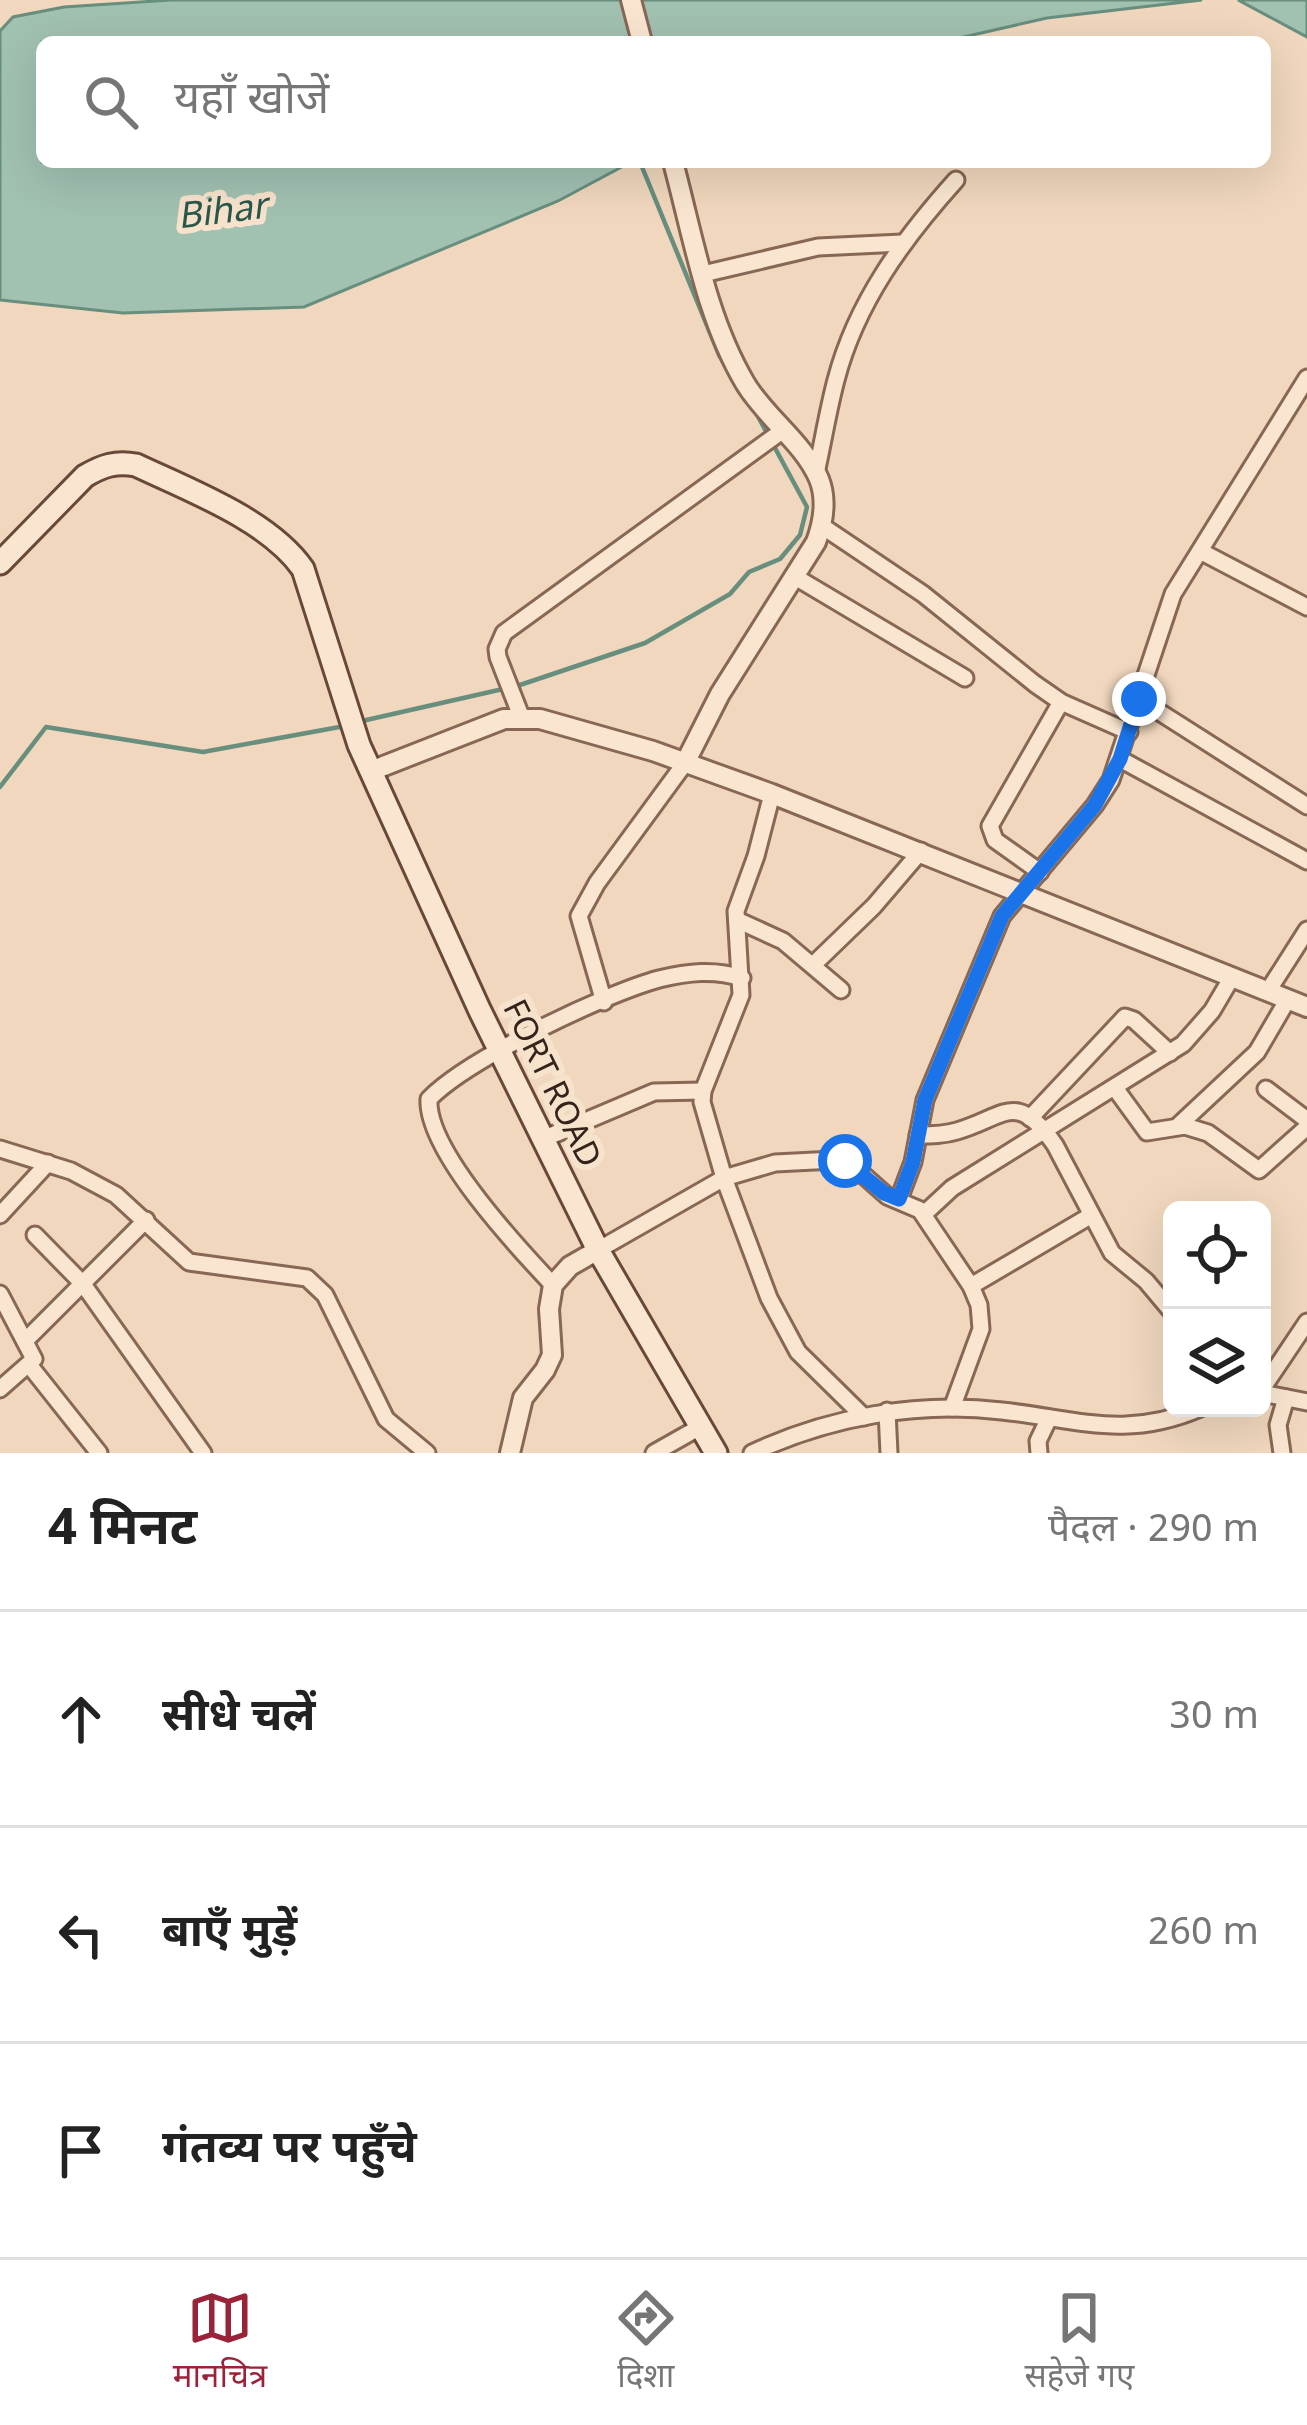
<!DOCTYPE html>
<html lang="hi">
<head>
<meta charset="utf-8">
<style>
	body { margin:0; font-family:Georgia,"Noto Sans Devanagari",serif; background:#f2f2f2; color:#222 }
	.controls { position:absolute; right:36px; bottom:36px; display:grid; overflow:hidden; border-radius:18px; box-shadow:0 12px 48px #0002 }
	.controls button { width:108px; height:108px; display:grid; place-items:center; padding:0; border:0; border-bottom:3px solid #e0e0e0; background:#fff; color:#222; font:60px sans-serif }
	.stop { position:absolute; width:36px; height:36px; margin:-27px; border:9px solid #1a73e8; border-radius:50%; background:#fff }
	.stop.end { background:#1a73e8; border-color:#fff; box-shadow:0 3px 12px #0008 }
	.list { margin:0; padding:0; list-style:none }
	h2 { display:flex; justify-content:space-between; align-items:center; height:156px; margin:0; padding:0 48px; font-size:51px }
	h2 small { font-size:39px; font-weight:400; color:#767676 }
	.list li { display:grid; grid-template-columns:78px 1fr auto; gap:36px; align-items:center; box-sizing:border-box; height:216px; padding:0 48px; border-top:3px solid #e0e0e0 }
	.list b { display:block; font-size:45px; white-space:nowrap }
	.list em { font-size:39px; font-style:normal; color:#767676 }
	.icon { flex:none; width:66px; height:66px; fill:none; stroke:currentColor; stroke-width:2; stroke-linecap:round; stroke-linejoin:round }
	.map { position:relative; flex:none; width:1307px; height:1453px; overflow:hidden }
	.search { position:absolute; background:#fff; box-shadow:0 12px 48px #0002; left:36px; right:36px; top:36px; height:132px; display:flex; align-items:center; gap:30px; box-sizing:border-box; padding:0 42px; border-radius:18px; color:#767676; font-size:45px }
	.sheet { height:804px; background:#fff }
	nav { display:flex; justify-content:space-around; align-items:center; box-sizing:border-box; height:168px; border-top:3px solid #e0e0e0; background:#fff; font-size:33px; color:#767676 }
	nav a { display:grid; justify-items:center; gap:6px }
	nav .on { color:#9a2339 }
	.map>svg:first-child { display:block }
</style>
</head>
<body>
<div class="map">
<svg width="1307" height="1453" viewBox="0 0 1307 1453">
	<rect width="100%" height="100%" fill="#f0d7bd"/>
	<g fill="#a1c1b1" stroke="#688e7e" stroke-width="3">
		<polygon points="171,0 1202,0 1047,18 942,42 42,42 42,162 231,162 246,166 279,162 631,162 558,201 304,307 123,313 0,300 0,31 13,17 64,7"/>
		<polygon points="1238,0 1307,0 1307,37"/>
	</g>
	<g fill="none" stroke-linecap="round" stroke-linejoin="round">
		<g stroke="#688e7e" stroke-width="4.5">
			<polyline points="640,162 719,355 729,371"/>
			<polyline points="514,687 645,643 730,594 749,572 780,559 800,535 807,507 755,411"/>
			<polyline points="362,721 503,689"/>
			<polyline points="0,787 46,727 203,752 345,726"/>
		</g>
		<defs>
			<g id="minor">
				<polyline points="703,274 818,247 902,243"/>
				<path d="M816,473C823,442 828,410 836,380C856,303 903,239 956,180"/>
				<polyline points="822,526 923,594 1035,684 1061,702 1129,732"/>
				<polyline points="1200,551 1307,607"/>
				<polyline points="797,578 965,678"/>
				<polyline points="1139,699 1307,806"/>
				<polyline points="521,716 498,657 497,649 504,633 782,431"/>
				<polyline points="1120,759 1307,861"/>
				<polyline points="772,794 756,856 736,911 741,995 703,1091 702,1102 724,1178 769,1298 798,1352 864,1417"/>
				<polyline points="1040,872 995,840 990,826 1061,702"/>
				<polyline points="737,920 783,941 841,990"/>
				<polyline points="814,964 874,906 921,851"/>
				<polyline points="1268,991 1307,930"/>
				<polyline points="604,1002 579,916 597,883 685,763"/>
				<polyline points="1115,1088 1147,1132 1185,1126 1208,1133 1259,1170 1307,1127"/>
				<polyline points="1266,1089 1307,1120"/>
				<polyline points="1030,1118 1125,1017 1134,1020 1170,1053"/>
				<polyline points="1179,1125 1257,1052 1288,999"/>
				<path d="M918,1135C931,1135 944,1135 957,1131C1005,1117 1016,1089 1055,1145L1112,1253L1146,1281L1172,1312"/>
				<polyline points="543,1139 654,1092 703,1091"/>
				<polyline points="0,1149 71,1171 116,1195 189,1262 307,1278 325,1295 386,1419 427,1453"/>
				<polyline points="899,1199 913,1162 925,1100 1002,916 1095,805 1111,780 1173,594 1307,378"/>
				<polyline points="924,1214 952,1188 1183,1044 1212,1011 1232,977"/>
				<polyline points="0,1215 48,1163"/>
				<polyline points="35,1235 83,1284 203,1453"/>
				<polyline points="598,1250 724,1178 775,1163 834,1160 851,1164 887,1196 920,1210 971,1286 979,1305 981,1329 952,1408"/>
				<path d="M553,1285C518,1248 426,1150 429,1099C468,1059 604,994 659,979C688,972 714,969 742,978"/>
				<polyline points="971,1286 1090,1216"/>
				<polyline points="0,1294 34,1359 0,1389"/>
				<polyline points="25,1341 146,1220"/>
				<polyline points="30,1366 99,1453"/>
				<polyline points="1262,1389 1307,1322"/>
				<polyline points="1262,1393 1307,1402"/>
				<polyline points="887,1411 889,1453"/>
				<polyline points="654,1453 700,1427"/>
				<path d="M752,1453C829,1417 917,1401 1002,1411C1077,1419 1126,1440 1200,1408"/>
				<polyline points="1039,1453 1038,1441 1049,1418"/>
				<polyline points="1282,1453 1278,1425 1286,1398"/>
			</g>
			<g id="tertiary">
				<polyline points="631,0 642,42"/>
				<path d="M673,162C693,236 706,317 745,383C765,417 804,443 819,479C827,499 823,523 816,542L720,694L685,763"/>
				<polyline points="371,771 504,719 540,719 653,751 772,794 1307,1007"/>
				<polyline points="510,1453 523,1398 545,1370 552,1355 549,1309 553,1285 570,1266 598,1250"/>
			</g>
			<path id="secondary" d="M0,563L85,476C102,466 116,461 136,465C189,490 269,520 303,569L359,745L480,1011L598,1250L716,1453"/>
		</defs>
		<use href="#minor" stroke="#886755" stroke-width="21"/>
		<use href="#tertiary" stroke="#886755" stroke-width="24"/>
		<use href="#secondary" stroke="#6a4839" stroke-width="27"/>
		<use href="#minor" stroke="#fae6d0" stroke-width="15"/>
		<use href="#tertiary" stroke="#fae6d0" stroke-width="18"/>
		<use href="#secondary" stroke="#fae6d0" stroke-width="21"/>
	</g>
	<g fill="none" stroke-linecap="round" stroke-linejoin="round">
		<polyline stroke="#1a73e8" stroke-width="15" points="845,1161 884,1193 899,1199 913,1162 925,1100 1002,916 1095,805 1120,759 1139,699"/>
	</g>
	<g text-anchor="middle" stroke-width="12" stroke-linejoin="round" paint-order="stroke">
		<g font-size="33" fill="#36231b" stroke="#f7e3cc">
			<text transform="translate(553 1083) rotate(64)" y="12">FORT ROAD</text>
		</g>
		<g font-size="36" font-style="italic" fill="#29574c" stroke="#f7e3cc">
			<text transform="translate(222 210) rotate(-7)" y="13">Bihar</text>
		</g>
	</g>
</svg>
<div class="controls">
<button><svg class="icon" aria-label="locate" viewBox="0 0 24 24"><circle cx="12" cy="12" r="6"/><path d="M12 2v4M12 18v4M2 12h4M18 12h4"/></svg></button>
<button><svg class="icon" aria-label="layers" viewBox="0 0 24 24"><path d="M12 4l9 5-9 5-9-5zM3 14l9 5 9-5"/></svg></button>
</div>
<div class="stop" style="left:845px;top:1161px"></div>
<div class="stop end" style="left:1139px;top:699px"></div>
<div class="search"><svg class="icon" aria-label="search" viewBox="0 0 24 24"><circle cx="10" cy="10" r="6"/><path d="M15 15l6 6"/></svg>यहाँ खोजें</div>
</div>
<section class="sheet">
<h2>4 मिनट<small>पैदल · 290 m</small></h2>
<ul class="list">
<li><svg class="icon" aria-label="ahead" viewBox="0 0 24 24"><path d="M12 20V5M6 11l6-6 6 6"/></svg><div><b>सीधे चलें</b></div><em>30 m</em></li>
<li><svg class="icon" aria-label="left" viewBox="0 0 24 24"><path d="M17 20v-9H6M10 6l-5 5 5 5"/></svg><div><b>बाएँ मुड़ें</b></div><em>260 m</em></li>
<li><svg class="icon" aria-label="arrive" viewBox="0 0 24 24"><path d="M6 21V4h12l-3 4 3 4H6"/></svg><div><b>गंतव्य पर पहुँचे</b></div></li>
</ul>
</section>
<nav>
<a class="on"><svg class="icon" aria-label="map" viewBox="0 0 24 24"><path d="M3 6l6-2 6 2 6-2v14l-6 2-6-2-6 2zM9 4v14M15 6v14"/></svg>मानचित्र</a>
<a><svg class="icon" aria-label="directions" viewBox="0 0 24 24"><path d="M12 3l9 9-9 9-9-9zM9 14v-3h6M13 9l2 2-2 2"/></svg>दिशा</a>
<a><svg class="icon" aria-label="saved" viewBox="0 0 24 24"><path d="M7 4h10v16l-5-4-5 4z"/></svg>सहेजे गए</a>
</nav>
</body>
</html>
